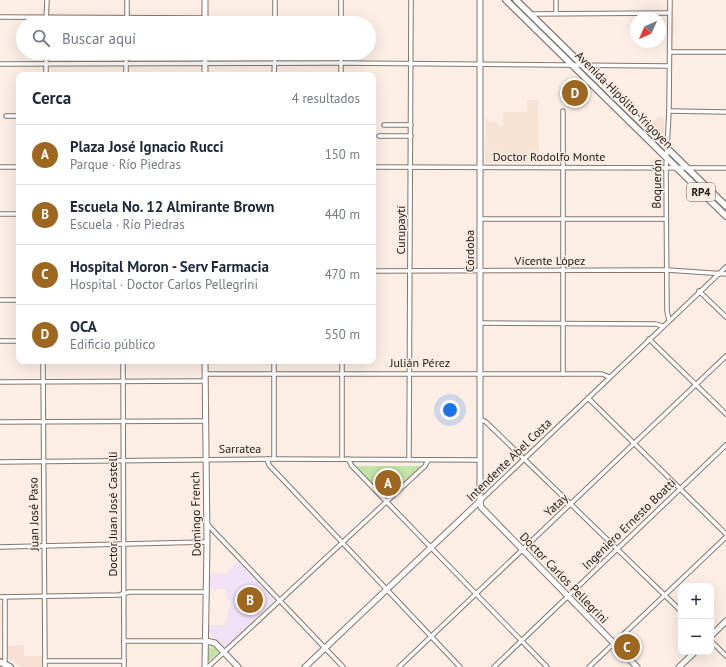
<!DOCTYPE html>
<html lang="es">
<head>
<meta charset="utf-8">
<style>
	body { margin:0; font-family:"PT Sans",sans-serif; background:#f6f6f7; color:#1f2937 }
	.controls { position:absolute; right:12px; bottom:12px; display:grid; overflow:hidden; border-radius:8px; box-shadow:0 4px 16px #0002 }
	.controls button { width:36px; height:36px; display:grid; place-items:center; padding:0; border:0; border-bottom:1px solid #e0e1e3; background:#fff; color:#1f2937; font:20px sans-serif }
	.compass { position:absolute; left:630px; top:12px; width:36px; height:36px; border-radius:50%; background:#fff; box-shadow:0 4px 16px #0002; rotate:225deg }
	.you { position:absolute; left:450px; top:410px; width:14px; height:14px; margin:-10px; border:3px solid #fff; border-radius:50%; background:#1a73e8; box-shadow:0 0 0 6px #1a73e833 }
	.badge { display:grid; place-items:center; width:26px; height:26px; border-radius:50%; background:#9d6721; color:#fff; font-size:13px; font-weight:700 }
	.pin { position:absolute; translate:-50% -50%; border:2px solid #fff; box-shadow:0 1px 4px #0006 }
	.list { margin:0; padding:0; list-style:none }
	h2 { display:flex; justify-content:space-between; align-items:center; height:52px; margin:0; padding:0 16px; font-size:17px }
	h2 small { font-size:13px; font-weight:400; color:#747a83 }
	.list li { display:grid; grid-template-columns:26px 1fr auto; gap:12px; align-items:center; box-sizing:border-box; height:60px; padding:0 16px; border-top:1px solid #e0e1e3 }
	.list b { display:block; font-size:15px; white-space:nowrap }
	.list p { margin:0; font-size:13px; white-space:nowrap; color:#747a83 }
	.list em { font-size:13px; font-style:normal; color:#747a83 }
	.icon { flex:none; width:22px; height:22px; fill:none; stroke:currentColor; stroke-width:2; stroke-linecap:round; stroke-linejoin:round }
	.map { position:relative; flex:none; width:726px; height:667px; overflow:hidden }
	.search { position:absolute; background:#fff; box-shadow:0 4px 16px #0002; left:16px; top:16px; width:360px; height:44px; display:flex; align-items:center; gap:10px; box-sizing:border-box; padding:0 14px; border-radius:22px; color:#747a83; font-size:15px }
	.panel { position:absolute; background:#fff; box-shadow:0 4px 16px #0002; left:16px; top:72px; width:360px; height:292px; border-radius:8px }
	.map>svg:first-child { display:block }
</style>
</head>
<body>
<div class="map">
<svg width="726" height="667" viewBox="0 0 726 667">
	<rect width="100%" height="100%" fill="#fceee5"/>
	<g fill="#f5e0d3">
		<polygon points="658,117 664,118 664,133 661,134 651,125"/>
		<polygon points="0,603 1,604 0,655"/>
		<polygon points="24,645 24,656 42,656 42,667 22,667 8,658 8,646"/>
	</g>
	<polygon fill="#f0e1f4" points="238,561 275,600 226,647 223,647 209,633 208,625 225,625 231,601 227,600 226,589 208,590 209,573 226,574"/>
	<polygon fill="#f7e3d3" points="527,100 538,100 539,163 487,163 485,161 486,119 488,119 489,122 498,122 498,126 503,126 503,112 527,112"/>
	<g fill="#c3e2a8">
		<polygon points="509,0 511,0 567,54 566,55"/>
		<polygon points="592,80 656,142 655,143 591,81"/>
		<polygon points="355,466 422,466 387,499"/>
		<polygon points="212,646 219,652 210,661 207,660 208,649"/>
	</g>
	<g fill="none" stroke-linecap="round" stroke-linejoin="round">
		<defs>
			<g id="street">
				<polyline points="556,13 556,0"/>
				<polyline points="530,14 669,13"/>
				<polyline points="0,17 205,18"/>
				<polyline points="46,23 47,0"/>
				<polyline points="127,23 127,0"/>
				<polyline points="275,23 275,0"/>
				<polyline points="341,23 341,0"/>
				<polyline points="670,52 726,52"/>
				<polyline points="341,53 341,75"/>
				<polyline points="0,64 341,63 669,66"/>
				<polyline points="46,75 46,53"/>
				<polyline points="126,75 126,53"/>
				<polyline points="274,75 275,53"/>
				<polyline points="563,111 563,374"/>
				<polyline points="669,111 726,112"/>
				<polyline points="6,116 19,116"/>
				<polyline points="384,125 411,125"/>
				<polyline points="379,136 411,136"/>
				<polyline points="0,167 19,167"/>
				<polyline points="373,167 726,168"/>
				<polyline points="0,214 19,214"/>
				<polyline points="480,219 666,219"/>
				<polyline points="373,271 667,270 726,274"/>
				<polyline points="699,291 726,317"/>
				<polyline points="0,300 19,300"/>
				<polyline points="669,320 667,311 666,167 669,111 670,0"/>
				<polyline points="480,323 656,324 662,326"/>
				<polyline points="649,339 726,414"/>
				<polyline points="0,341 19,341"/>
				<polyline points="43,361 45,667"/>
				<polyline points="123,361 124,667"/>
				<polyline points="205,374 602,374 609,377"/>
				<polyline points="0,382 205,381"/>
				<polyline points="588,398 726,534"/>
				<polyline points="480,419 486,422 681,611"/>
				<polyline points="0,422 205,421"/>
				<polyline points="267,459 269,465 460,667"/>
				<polyline points="274,459 274,361"/>
				<polyline points="342,459 342,361"/>
				<polyline points="348,459 352,466 381,496 547,667"/>
				<polyline points="409,459 411,0"/>
				<polyline points="0,462 274,459 480,460"/>
				<polyline points="480,501 726,267"/>
				<polyline points="207,524 343,667"/>
				<polyline points="0,547 207,542"/>
				<polyline points="0,597 119,595 129,592 207,592"/>
				<polyline points="124,641 206,641"/>
				<polyline points="711,641 726,656"/>
				<polyline points="45,661 124,661"/>
				<polyline points="5,664 5,597"/>
				<polyline points="208,667 411,479 425,466 428,460"/>
				<polyline points="399,667 726,356"/>
				<polyline points="494,667 726,445"/>
				<polyline points="589,667 726,537"/>
			</g>
			<g id="secondary">
				<polyline points="205,0 205,23"/>
				<polyline points="480,0 480,501 481,507 637,667"/>
				<polyline points="205,75 205,53"/>
				<polyline points="205,361 207,542 205,667"/>
				<polyline points="711,636 726,621"/>
				<polyline points="206,641 215,643 238,667"/>
				<polyline points="305,667 480,501"/>
				<polyline points="679,667 695,652"/>
			</g>
			<g id="primary">
				<polyline points="506,0 726,216"/>
				<polyline points="516,0 726,206"/>
				<polyline points="0,662 10,667"/>
			</g>
		</defs>
		<use href="#street" stroke="#83766f" stroke-width="5.5"/>
		<use href="#secondary" stroke="#83766f" stroke-width="7"/>
		<use href="#primary" stroke="#83766f" stroke-width="8"/>
		<use href="#street" stroke="#fff" stroke-width="3.5"/>
		<use href="#secondary" stroke="#fff" stroke-width="5"/>
		<use href="#primary" stroke="#fff" stroke-width="5.5"/>
	</g>
	<g text-anchor="middle" stroke-width="3" stroke-linejoin="round" paint-order="stroke">
		<rect fill="#fceee5" stroke="#605954" stroke-width="1" x="687" y="183" width="28" height="18" rx="3"/>
		<g font-size="11" font-weight="bold" fill="#1d1916">
			<text x="701" y="196">RP4</text>
		</g>
		<g font-size="12" fill="#1d1916" stroke="#fceee5">
			<text transform="translate(624 100) rotate(45)" y="4">Avenida Hipólito Yrigoyen</text>
			<text x="549" y="161">Doctor Rodolfo Monte</text>
			<text transform="translate(657 184) rotate(-89)" y="4">Boquerón</text>
			<text transform="translate(401 230) rotate(-90)" y="4">Curupaytí</text>
			<text transform="translate(470 251) rotate(-90)" y="4">Córdoba</text>
			<text x="550" y="265">Vicente López</text>
			<text x="420" y="367">Julián Pérez</text>
			<text x="240" y="453">Sarratea</text>
			<text transform="translate(509 460) rotate(-44)" y="4">Intendente Abel Costa</text>
			<text transform="translate(556 505) rotate(-43)" y="4">Yatay</text>
			<text transform="translate(34 514) rotate(-91)" y="4">Juan José Paso</text>
			<text transform="translate(113 514) rotate(-90)" y="4">Doctor Juan José Castelli</text>
			<text transform="translate(196 514) rotate(-91)" y="4">Domingo French</text>
			<text transform="translate(629 524) rotate(-44)" y="4">Ingeniero Ernesto Boatti</text>
			<text transform="translate(564 578) rotate(46)" y="4">Doctor Carlos Pellegrini</text>
		</g>
	</g>
</svg>
<div class="controls">
<button>+</button>
<button>−</button>
</div>
<svg class="compass" viewBox="-18 -18 36 36"><path d="M0-13l5 13h-10z" fill="#e53935"/><path d="M0 13l5-13h-10z" fill="#747a83"/></svg>
<div class="you"></div>
<div class="pin badge" style="left:388px;top:483px">A</div>
<div class="pin badge" style="left:250px;top:600px">B</div>
<div class="pin badge" style="left:627px;top:647px">C</div>
<div class="pin badge" style="left:575px;top:93px">D</div>
<div class="search"><svg class="icon" aria-label="search" viewBox="0 0 24 24"><circle cx="10" cy="10" r="6"/><path d="M15 15l6 6"/></svg>Buscar aquí</div>
<section class="panel">
<h2>Cerca<small>4 resultados</small></h2>
<ul class="list">
<li><span class="badge">A</span><div><b>Plaza José Ignacio Rucci</b><p>Parque · Río Piedras</p></div><em>150 m</em></li>
<li><span class="badge">B</span><div><b>Escuela No. 12 Almirante Brown</b><p>Escuela · Río Piedras</p></div><em>440 m</em></li>
<li><span class="badge">C</span><div><b>Hospital Moron - Serv Farmacia</b><p>Hospital · Doctor Carlos Pellegrini</p></div><em>470 m</em></li>
<li><span class="badge">D</span><div><b>OCA</b><p>Edificio público</p></div><em>550 m</em></li>
</ul>
</section>
</div>
</body>
</html>
